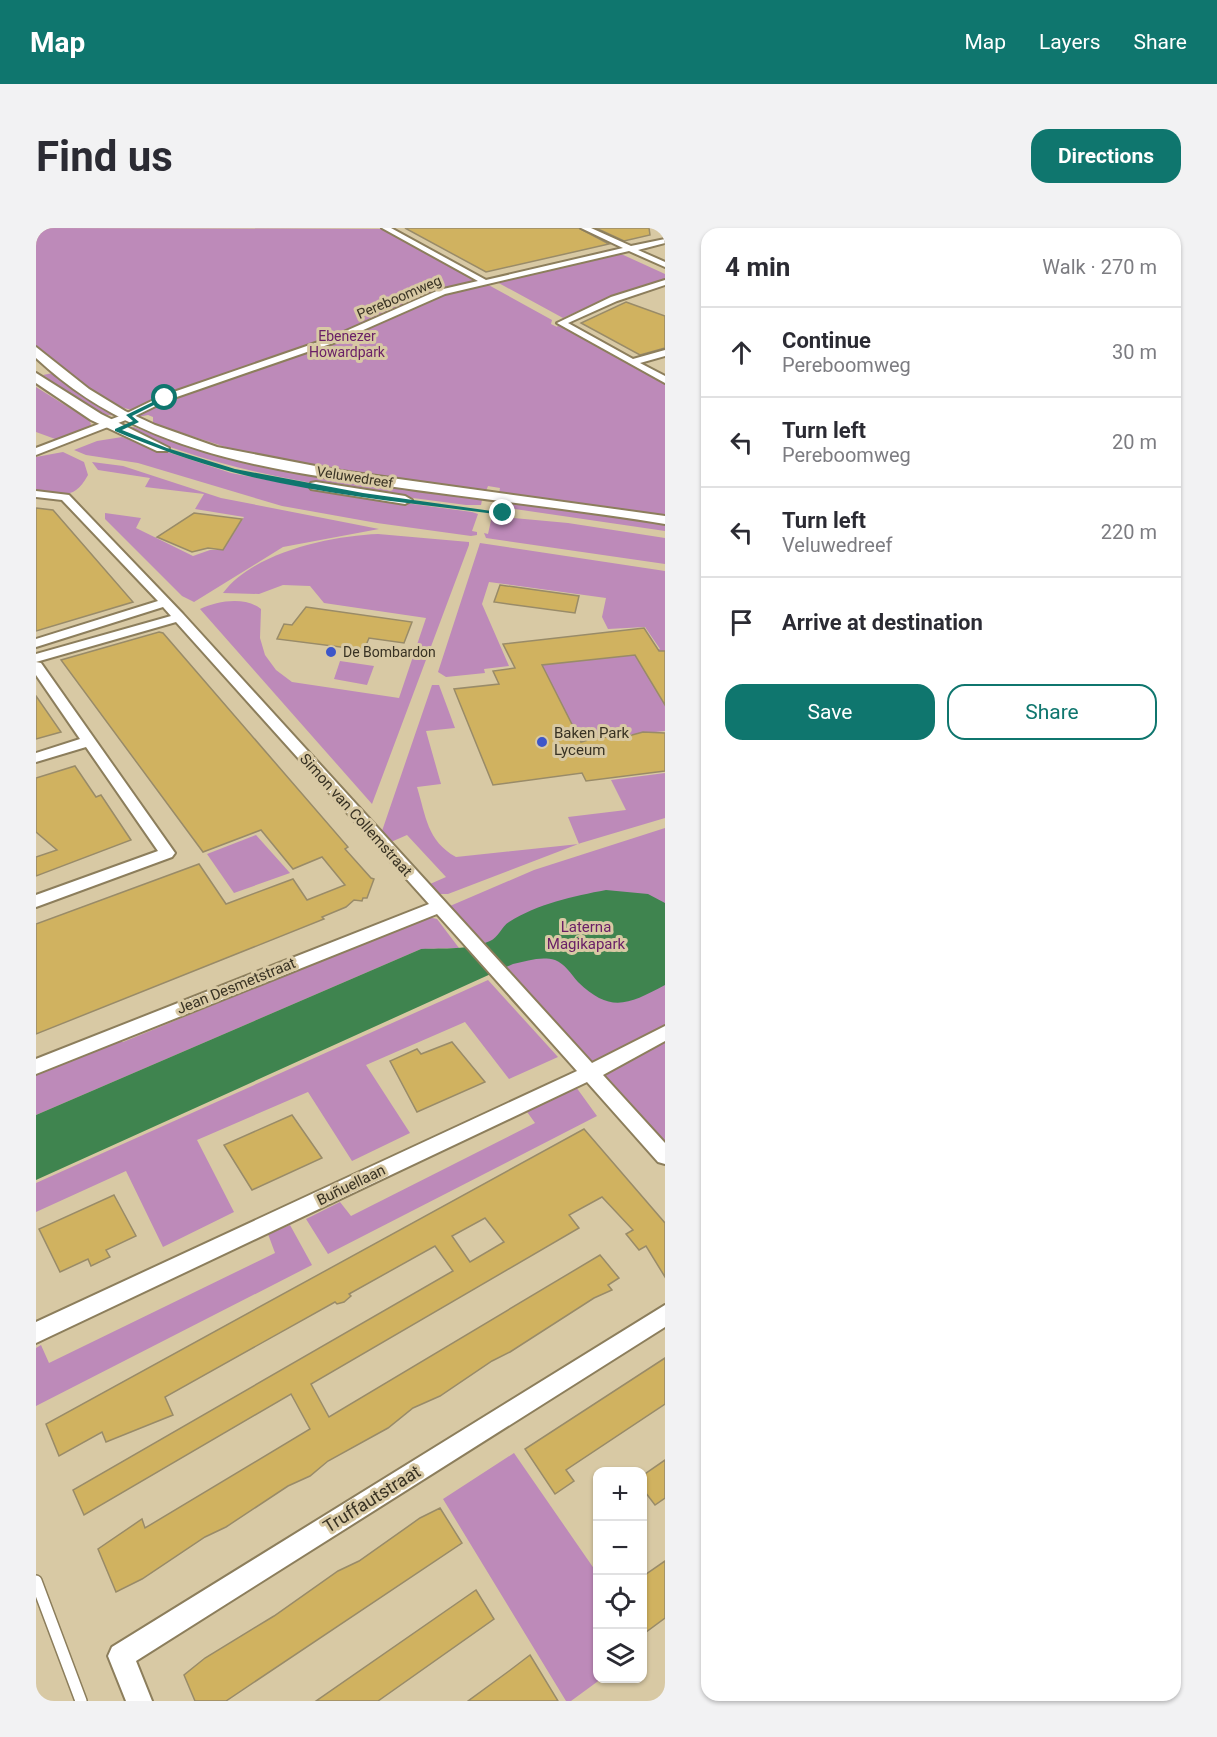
<!DOCTYPE html>
<html lang="en">
<head>
<meta charset="utf-8">
<style>
	body { margin:0; font-family:Roboto,sans-serif; background:#f2f2f3; color:#2b2b33 }
	.controls { position:absolute; right:18px; bottom:18px; display:grid; overflow:hidden; border-radius:12px; box-shadow:0 2px 4px #0004 }
	.controls button { width:54px; height:54px; display:grid; place-items:center; padding:0; border:0; border-bottom:2px solid #e1e1e2; background:#fff; color:#2b2b33; font:30px sans-serif }
	.stop { position:absolute; width:18px; height:18px; margin:-14px; border:4px solid #0f766e; border-radius:50%; background:#fff }
	.stop.end { background:#0f766e; border-color:#fff; box-shadow:0 2px 6px #0008 }
	.list { margin:0; padding:0; list-style:none }
	h2 { display:flex; justify-content:space-between; align-items:center; height:78px; margin:0; padding:0 24px; font-size:26px }
	h2 small { font-size:20px; font-weight:400; color:#7c7c81 }
	.list li { display:grid; grid-template-columns:39px 1fr auto; gap:18px; align-items:center; box-sizing:border-box; height:90px; padding:0 24px; border-top:2px solid #e1e1e2 }
	.list b { display:block; font-size:22px; white-space:nowrap }
	.list p { margin:0; font-size:20px; white-space:nowrap; color:#7c7c81 }
	.list em { font-size:20px; font-style:normal; color:#7c7c81 }
	.actions { display:flex; gap:12px; padding:18px 24px }
	.actions a { flex:1; padding:14px 0; border:2px solid #0f766e; border-radius:18px; text-align:center; font-size:21px; color:#0f766e }
	.actions .main { background:#0f766e; color:#fff }
	.icon { flex:none; width:33px; height:33px; fill:none; stroke:currentColor; stroke-width:2; stroke-linecap:round; stroke-linejoin:round }
	.map { position:relative; flex:none; width:629px; height:1473px; overflow:hidden; border-radius:18px }
	header { display:flex; align-items:center; gap:36px; box-sizing:border-box; height:84px; padding:0 30px; background:#0f766e; color:#fff }
	header strong { font-size:28px }
	nav { display:flex; gap:33px; margin-inline-start:auto; font-size:21px }
	.intro { display:flex; align-items:center; justify-content:space-between; box-sizing:border-box; height:144px; padding:0 36px }
	h1 { margin:0; font-size:42px }
	.button { padding:15px 27px; border-radius:18px; background:#0f766e; color:#fff; font-size:21px; font-weight:700 }
	main { display:flex; gap:36px; padding:0 36px }
	aside { flex:1; background:#fff; border-radius:18px; box-shadow:0 2px 4px #0004 }
	.map>svg:first-child { display:block }
</style>
</head>
<body>
<header>
<strong>Map</strong>
<nav><a>Map</a><a>Layers</a><a>Share</a></nav>
</header>
<div class="intro"><h1>Find us</h1><a class="button">Directions</a></div>
<main>
<div class="map">
<svg width="629" height="1473" viewBox="0 0 629 1473">
	<rect width="100%" height="100%" fill="#d8c9a4"/>
	<g fill="#bd8ab9">
		<polygon points="0,0 349,1 360,7 355,8 361,8 443,55 447,54 516,92 515,96 521,99 523,96 629,155 629,289 475,268 463,265 464,260 452,258 450,263 445,264 221,229 121,197 117,195 117,189 112,187 102,189 107,185 77,177 48,159 0,119"/>
		<polygon points="583,25 629,46 629,51 564,73 527,90 459,53"/>
		<polygon points="17,145 82,188 64,186 7,147"/>
		<polygon points="0,159 53,192 55,196 53,200 22,212 0,204"/>
		<path d="M98,199L162,222L210,235L446,272L445,277H430C335,264 237,254 146,223C128,217 107,212 92,200Z"/>
		<polygon points="86,209 195,245 310,267 436,284 442,286 436,303 441,304 441,307 435,308 341,295 246,278 102,235 50,227 38,222 61,213"/>
		<path d="M27,224L48,234L52,247C38,273 26,266 0,262V229Z"/>
		<polygon points="56,234 87,238 185,270 343,301 247,319 158,374 146,368 69,291 69,285 105,290 100,300 157,328 174,322 187,322 208,289 159,281 168,266 109,259 114,250 62,242"/>
		<polygon points="473,273 629,295 629,303 458,278 460,274"/>
		<polygon points="456,288 532,295 629,310 629,336 450,310 448,305 452,306"/>
		<path d="M342,306L433,314V317L336,576L164,381C182,373 208,368 225,381L224,410L229,427L240,442L256,454L363,470L390,390L288,375L274,358L247,357L223,366L187,365C218,324 294,308 342,306Z"/>
		<polygon points="444,315 629,343 629,503 559,510 524,516 499,437 624,421 609,399 572,401 566,389 570,370 453,354 446,376 473,438 448,441 449,445 410,449 402,444"/>
		<polygon points="304,433 338,438 331,457 298,451"/>
		<path d="M396,457H403L419,500L390,503L405,556L381,559C390,588 391,613 420,629L543,616L532,589L590,582L575,552L629,545V590L545,615L412,666H402L394,656L410,649L371,607L355,614L346,603Z"/>
		<polygon points="629,600 629,913 414,678 498,642"/>
		<polygon points="220,607 254,645 198,665 171,626"/>
		<polygon points="392,689 401,691 423,720 385,721 0,887 0,845 82,813 87,814"/>
		<polygon points="452,752 522,829 473,851 429,794 330,837 374,905 316,933 272,864 161,912 198,984 127,1019 90,943 0,984 0,955"/>
		<polygon points="540,859 561,888 292,1026 270,991 304,974 315,988 499,895 489,881"/>
		<polygon points="254,997 276,1037 0,1178 0,1120 5,1117 13,1135 239,1025 232,1006"/>
		<polygon points="478,1225 561,1345 562,1450 565,1451 535,1473 530,1473 407,1271"/>
	</g>
	<path fill="#3f844f" d="M570,662L612,666L629,675V757C593,776 575,786 542,754C535,746 529,736 519,732C505,728 491,733 477,736L0,952V887L385,721C407,720 434,722 454,713C462,710 466,698 473,694C501,676 538,668 570,662Z"/>
	<g fill="#d0b260" stroke="#998b68" stroke-width="1.5" fill-rule="evenodd">
		<polygon points="369,0 543,0 573,16 450,44"/>
		<polygon points="560,0 613,0 614,7 588,13"/>
		<polygon points="590,74 629,88 629,120 604,127 545,95"/>
		<polygon points="0,280 17,282 97,374 0,403"/>
		<polygon points="158,285 206,291 187,322 172,320 156,324 121,309"/>
		<polygon points="464,357 543,368 539,385 458,374"/>
		<polygon points="270,379 376,394 368,415 333,410 328,422 241,411 248,396 256,397"/>
		<polygon points="608,400 623,423 629,423 629,477 599,427 506,437 545,514 559,510 596,507 607,504 629,505 629,543 550,553 546,545 457,557 418,461 463,456 457,443 479,440 467,416"/>
		<polygon points="123,404 127,405 312,619 309,621 335,650 338,651 331,670 327,670 326,673 318,672 310,679 286,689 288,691 0,806 0,696 163,636 190,676 257,651 271,672 309,657 286,629 257,641 225,602 167,624 25,432"/>
		<polygon points="0,468 25,504 0,511"/>
		<polygon points="39,538 60,569 65,567 95,612 0,648 0,629 21,622 0,604 0,550"/>
		<polygon points="416,814 449,854 381,884 354,833 381,821 385,826"/>
		<polygon points="256,887 286,930 216,962 188,917"/>
		<path d="M548,901L629,995V1049L610,1018L603,1022L590,1006L597,1002L566,969L533,987L543,1000L275,1156L293,1189L564,1027L583,1050L572,1057L576,1062L558,1070L474,1124L456,1133L404,1168L377,1180L352,1200L292,1233L274,1248L252,1258L190,1299L169,1309L106,1351L80,1364L62,1321L106,1291L109,1300L274,1201L255,1166L48,1287L37,1262L417,1043L399,1018L313,1066L315,1068L308,1074L301,1076L299,1074L129,1169L137,1187L70,1214L66,1204L23,1228L10,1196ZM449,990L468,1014L434,1034L416,1008Z"/>
		<polygon points="78,967 100,1008 70,1022 74,1029 55,1038 52,1031 24,1044 3,1001"/>
		<polygon points="629,1130 629,1176 530,1242 538,1253 519,1266 489,1221"/>
		<polygon points="629,1232 629,1270 619,1277 606,1260 606,1248"/>
		<polygon points="404,1280 426,1315 190,1473 159,1473 148,1447 169,1430 238,1388 302,1343 323,1333 384,1290"/>
		<polygon points="629,1333 629,1390 606,1407 606,1349"/>
		<polygon points="440,1362 458,1391 342,1473 280,1473"/>
		<polygon points="494,1427 522,1473 432,1473 473,1443"/>
	</g>
	<g fill="none" stroke-linecap="round" stroke-linejoin="round">
		<defs>
			<polyline id="service" points="0,1353 45,1473"/>
			<g id="minor">
				<polygon points="346,0 355,0 450,52 587,20 545,0 555,0 595,18 629,11 629,15 602,22 629,34 629,39 593,23 409,66 300,114 132,172 95,190 0,227 0,220 89,186 126,168 294,110 403,62 442,53"/>
				<polygon points="629,52 629,57 581,73 532,95 597,131 629,122 629,128 604,135 629,148 629,155 521,95 575,69"/>
				<polygon points="0,263 33,267 147,386 556,835 629,798 629,813 567,847 629,915 629,936 622,934 551,854 0,1115 0,1094 541,843 401,686 0,846 0,831 393,676 140,394 0,434 0,426 135,388 127,379 0,419 0,411 122,373 26,272 0,269"/>
				<polygon points="0,434 5,435 139,625 136,629 0,679 0,667 122,623 50,519 0,534 0,525 44,511 0,447"/>
				<polygon points="629,1077 629,1099 100,1433 116,1473 90,1473 72,1428 76,1419"/>
			</g>
			<g id="secondary">
				<path d="M0,119L53,161L89,183L119,197L181,219L305,243L629,288V296C544,282 459,273 373,261C239,243 103,227 0,130Z"/>
				<polygon points="0,145 65,186 133,220 131,223 121,223 55,192 0,155"/>
				<polygon points="280,254 369,268 376,272 369,276 275,261 273,258 275,255"/>
			</g>
		</defs>
		<use href="#service" stroke="#8c7e5c" stroke-width="14"/>
		<use href="#minor" stroke="#8c7e5c" stroke-width="4"/>
		<use href="#secondary" stroke="#8c7e5c" stroke-width="4"/>
		<use href="#service" stroke="#fff" stroke-width="11"/>
		<use href="#minor" fill="#fff" fill-rule="evenodd"/>
		<use href="#secondary" fill="#fff" fill-rule="evenodd"/>
	</g>
	<path fill="#0f766e" d="M127,169L132,170L96,188L103,194L86,202L131,220L199,241L327,265L470,285L467,287C377,275 284,267 196,244C156,233 117,219 79,203V201L97,193L90,187Z"/>
	<g fill="#3d56c9" stroke="#d8c9a4" stroke-width="2">
		<circle cx="295" cy="424" r="6"/>
		<circle cx="506" cy="514" r="6"/>
	</g>
	<g text-anchor="middle" stroke-width="6" stroke-linejoin="round" paint-order="stroke">
		<g font-size="14" fill="#383223" stroke="#d8c9a4">
			<text transform="translate(363 69) rotate(-23)" y="5">Pereboomweg</text>
			<text transform="translate(319 249) rotate(9)" y="5">Veluwedreef</text>
		</g>
		<g font-size="14" fill="#6a2067" stroke="#d8c9a4">
			<text x="311" y="113">Ebenezer<tspan x="311" dy="16">Howardpark</tspan></text>
		</g>
		<g font-size="14" fill="#383223" stroke="#d8c9a4" text-anchor="start">
			<text x="307" y="429">De Bombardon</text>
		</g>
		<g font-size="15" fill="#383223" stroke="#d8c9a4" text-anchor="start">
			<text x="518" y="510">Baken Park<tspan x="518" dy="17">Lyceum</tspan></text>
		</g>
		<g font-size="15" fill="#383223" stroke="#d8c9a4">
			<text transform="translate(320 587) rotate(48)" y="5">Simon van Collemstraat</text>
			<text transform="translate(200 758) rotate(-22)" y="5">Jean Desmetstraat</text>
			<text transform="translate(315 957) rotate(-26)" y="5">Buñuellaan</text>
		</g>
		<g font-size="15" fill="#6a2067" stroke="#d8c9a4">
			<text x="550" y="704">Laterna<tspan x="550" dy="17">Magikapark</tspan></text>
		</g>
		<g font-size="18" fill="#383223" stroke="#d8c9a4">
			<text transform="translate(336 1271) rotate(-32)" y="6">Truffautstraat</text>
		</g>
	</g>
</svg>
<div class="controls">
<button>+</button>
<button>−</button>
<button><svg class="icon" aria-label="locate" viewBox="0 0 24 24"><circle cx="12" cy="12" r="6"/><path d="M12 2v4M12 18v4M2 12h4M18 12h4"/></svg></button>
<button><svg class="icon" aria-label="layers" viewBox="0 0 24 24"><path d="M12 4l9 5-9 5-9-5zM3 14l9 5 9-5"/></svg></button>
</div>
<div class="stop" style="left:129px;top:170px"></div>
<div class="stop end" style="left:467px;top:285px"></div>
</div>
<aside>
<h2>4 min<small>Walk · 270 m</small></h2>
<ul class="list">
<li><svg class="icon" aria-label="ahead" viewBox="0 0 24 24"><path d="M12 20V5M6 11l6-6 6 6"/></svg><div><b>Continue</b><p>Pereboomweg</p></div><em>30 m</em></li>
<li><svg class="icon" aria-label="left" viewBox="0 0 24 24"><path d="M17 20v-9H6M10 6l-5 5 5 5"/></svg><div><b>Turn left</b><p>Pereboomweg</p></div><em>20 m</em></li>
<li><svg class="icon" aria-label="left" viewBox="0 0 24 24"><path d="M17 20v-9H6M10 6l-5 5 5 5"/></svg><div><b>Turn left</b><p>Veluwedreef</p></div><em>220 m</em></li>
<li><svg class="icon" aria-label="arrive" viewBox="0 0 24 24"><path d="M6 21V4h12l-3 4 3 4H6"/></svg><div><b>Arrive at destination</b></div></li>
</ul>
<div class="actions"><a class="main">Save</a><a>Share</a></div>
</aside>
</main>
</body>
</html>
